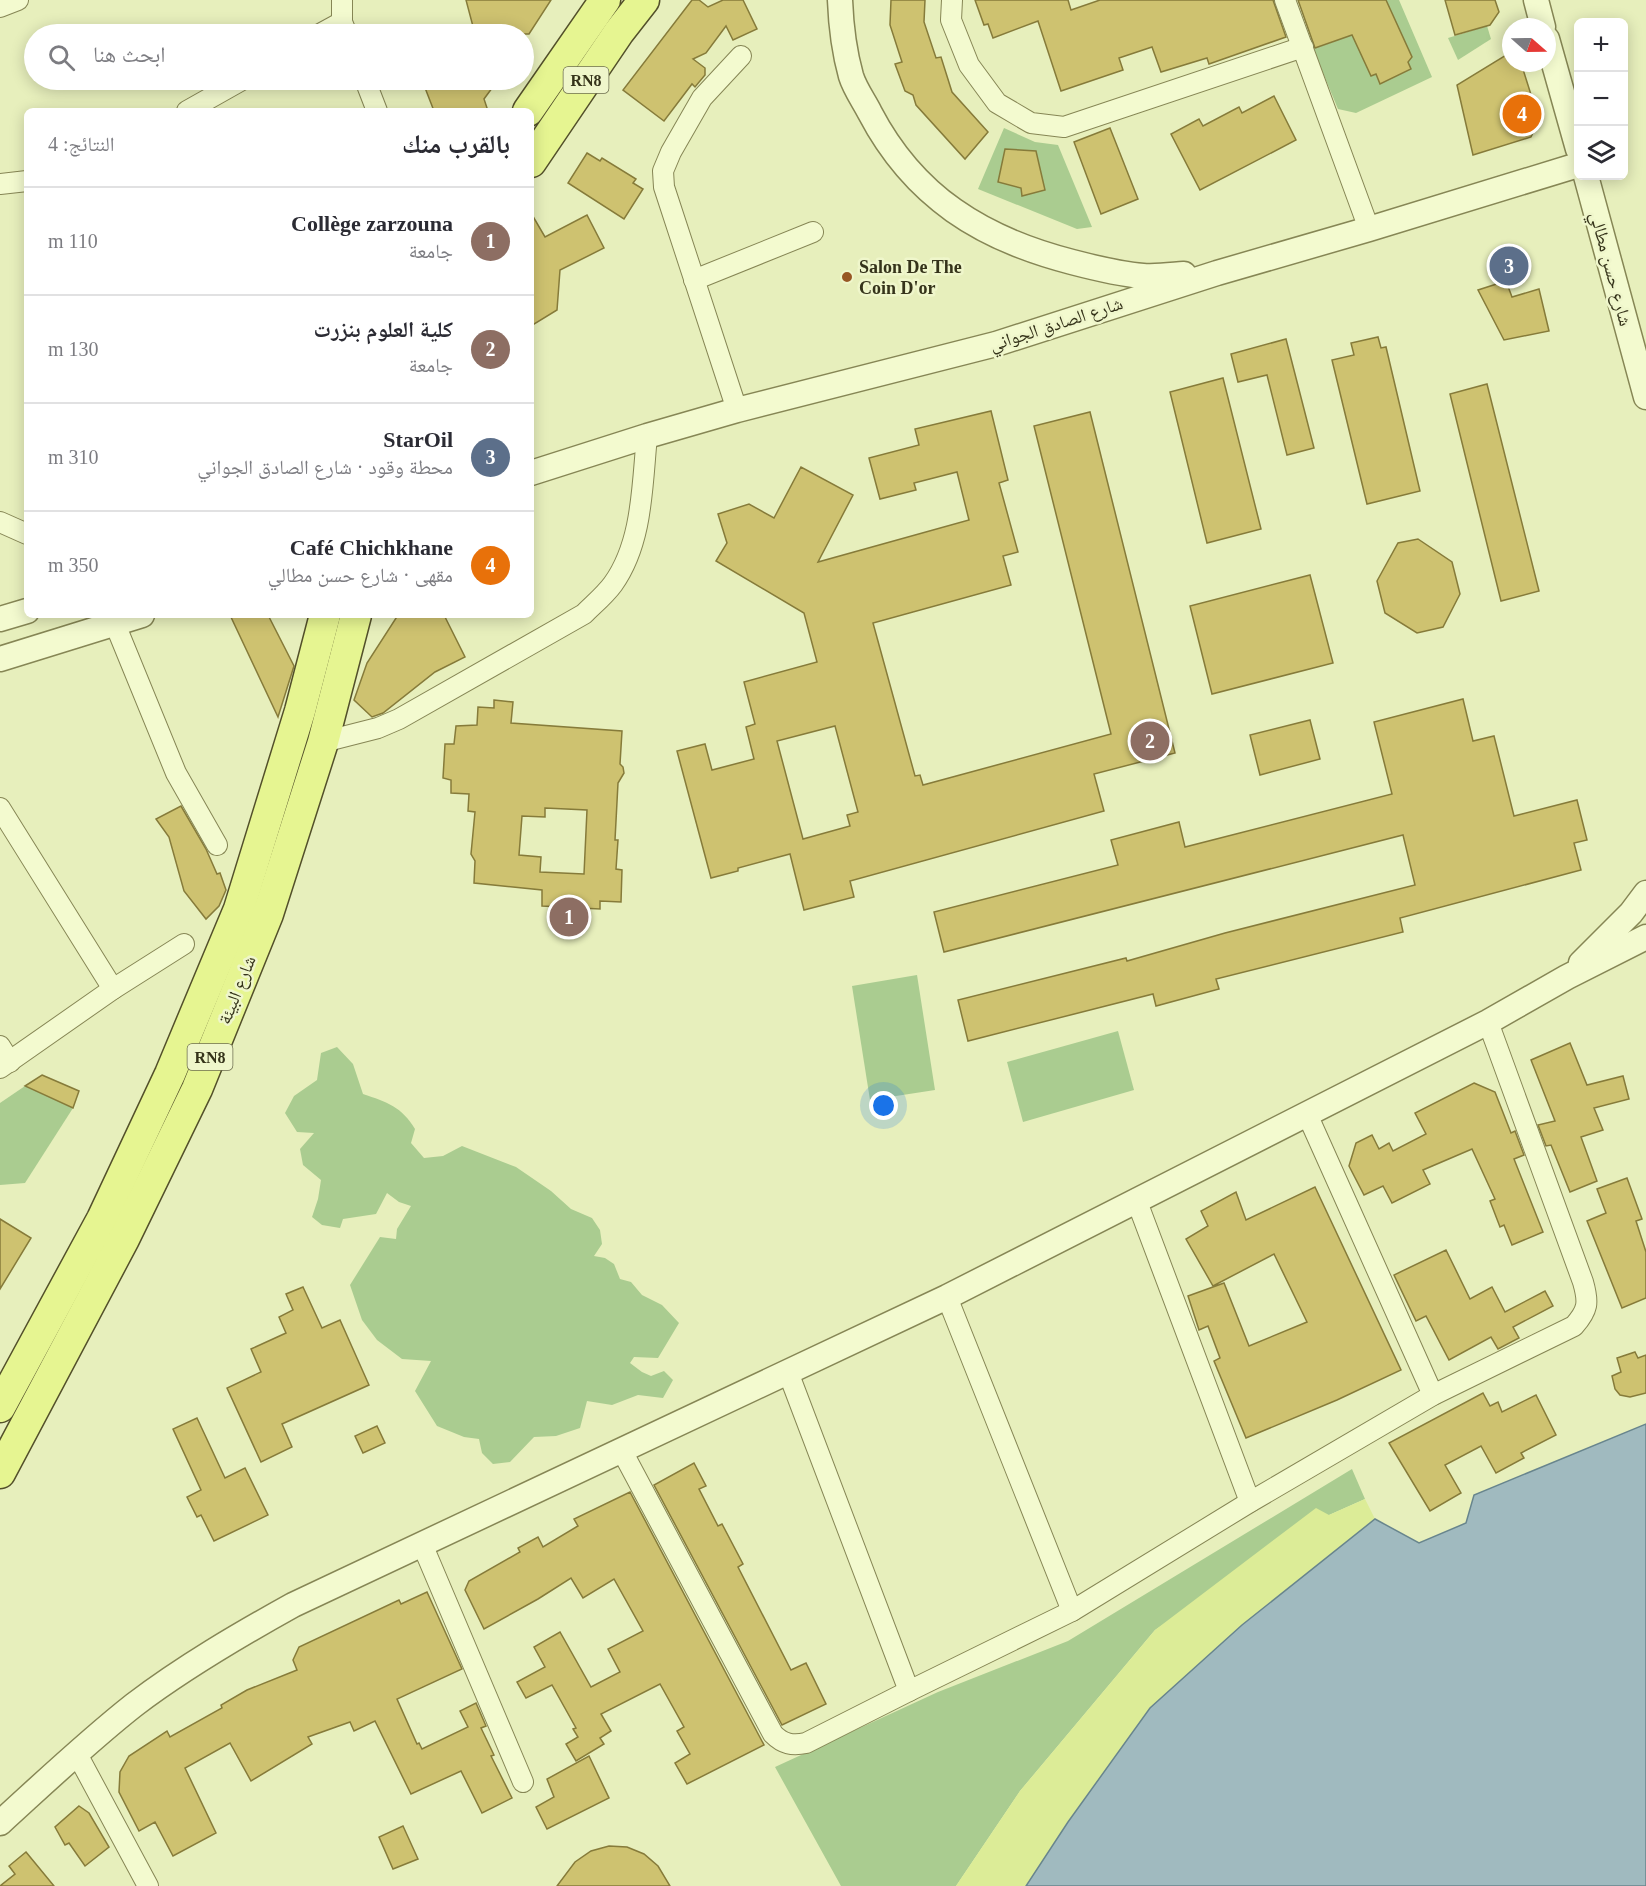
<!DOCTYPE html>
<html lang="ar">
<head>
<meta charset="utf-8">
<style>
	body { margin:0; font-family:"Times New Roman","Noto Naskh Arabic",serif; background:#f2f2f3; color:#2b2b33; direction:rtl }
	.controls { position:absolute; right:18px; top:18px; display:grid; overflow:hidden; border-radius:9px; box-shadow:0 3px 15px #0003 }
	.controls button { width:54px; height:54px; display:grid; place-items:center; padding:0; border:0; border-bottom:2px solid #e1e1e2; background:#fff; color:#2b2b33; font:30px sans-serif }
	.compass { position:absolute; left:1502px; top:18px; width:54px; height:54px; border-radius:50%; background:#fff; box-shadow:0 3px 15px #0003; rotate:110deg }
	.you { position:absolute; left:884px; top:1106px; width:21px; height:21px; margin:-15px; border:4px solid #fff; border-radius:50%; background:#1a73e8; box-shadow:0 0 0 9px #1a73e833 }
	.badge { display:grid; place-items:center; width:39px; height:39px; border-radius:50%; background:#975724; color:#fff; font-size:20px; font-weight:700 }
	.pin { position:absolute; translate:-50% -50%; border:3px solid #fff; box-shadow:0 2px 6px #0006 }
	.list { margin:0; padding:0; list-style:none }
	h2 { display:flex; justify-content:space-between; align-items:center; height:78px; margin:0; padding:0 24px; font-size:26px }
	h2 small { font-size:20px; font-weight:400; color:#7c7c81 }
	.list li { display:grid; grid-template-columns:39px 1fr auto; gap:18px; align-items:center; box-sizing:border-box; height:108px; padding:0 24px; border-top:2px solid #e1e1e2 }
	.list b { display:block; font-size:22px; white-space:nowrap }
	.list p { margin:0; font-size:20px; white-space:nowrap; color:#7c7c81 }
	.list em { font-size:20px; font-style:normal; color:#7c7c81 }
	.icon { flex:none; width:33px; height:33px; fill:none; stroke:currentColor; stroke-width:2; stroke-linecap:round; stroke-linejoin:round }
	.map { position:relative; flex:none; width:1646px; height:1886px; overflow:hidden; direction:ltr }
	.search { position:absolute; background:#fff; box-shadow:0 3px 15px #0003; left:24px; top:24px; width:510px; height:66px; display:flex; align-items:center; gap:15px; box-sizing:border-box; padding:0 21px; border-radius:33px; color:#7c7c81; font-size:22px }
	.panel { position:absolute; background:#fff; box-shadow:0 3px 15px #0003; left:24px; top:108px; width:510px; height:510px; border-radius:9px; direction:rtl }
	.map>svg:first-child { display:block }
</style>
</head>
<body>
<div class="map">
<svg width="1646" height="1886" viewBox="0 0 1646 1886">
	<rect width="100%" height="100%" fill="#e7efbc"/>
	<g fill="#aacc90">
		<polygon points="1375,0 1399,0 1432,77 1356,113 1338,109 1313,49 1333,42 1323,21"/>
		<polygon points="1487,26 1491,39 1458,60 1448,38"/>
		<polygon points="1004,128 1035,142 1058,145 1092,227 1077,229 978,189"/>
		<polygon points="917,975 935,1090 870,1100 852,986"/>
		<polygon points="1118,1031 1134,1090 1023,1122 1007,1062"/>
		<path d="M337,1047L353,1064L363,1094C387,1102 402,1107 415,1129L411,1143L424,1158L443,1156L462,1146L516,1167L551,1191L571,1209L592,1218L600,1230L602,1244L594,1256L605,1258L614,1264L620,1279L631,1282L642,1295L662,1305L679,1323L658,1358L634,1357L630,1363L642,1372L651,1376L664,1371L673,1380L663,1398L638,1395L612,1405L587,1401L580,1428L556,1436L534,1437L510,1462L493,1464L482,1453L479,1439L464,1437L437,1426L415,1391L431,1361L402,1359L377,1340L362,1320L350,1285L380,1237L396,1239L397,1229L411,1206L399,1202L387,1193L376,1214L343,1219L340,1228L322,1225L312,1217L318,1199L321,1180L303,1165L300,1149L314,1133L297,1132L285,1113L294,1096L317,1080L321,1053Z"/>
		<polygon points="25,1086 73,1108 25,1183 0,1185 0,1103"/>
		<polygon points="1352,1469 1365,1499 1329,1515 1155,1630 1020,1791 956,1886 841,1886 775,1767 938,1692 1068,1641"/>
	</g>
	<polygon fill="#dcec97" points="1365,1499 1375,1519 1242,1625 1150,1708 1068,1822 1026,1886 956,1886 1020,1791 1155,1630 1316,1508 1329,1515"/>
	<polygon fill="#a0babf" stroke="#68858d" stroke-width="1.5" points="1646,1424 1646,1886 1026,1886 1068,1822 1150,1708 1242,1625 1375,1519 1419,1543 1466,1523 1474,1495"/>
	<g fill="#cec270" stroke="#867b3a" stroke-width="1.5" fill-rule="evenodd">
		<polygon points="466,0 551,0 529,34 475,34"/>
		<polygon points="692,0 699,0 708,7 723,0 743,0 757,29 733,40 726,26 706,53 693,59 705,68 705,75 695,87 692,84 664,121 623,90"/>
		<polygon points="891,0 925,0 924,22 936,58 941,57 952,92 988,132 965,159 916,105 913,95 905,91 895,64 902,62 890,25"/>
		<polygon points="975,0 1068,0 1071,10 1100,0 1273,0 1286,37 1209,64 1207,58 1161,72 1152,47 1119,58 1123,70 1061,91 1038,21 993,38 988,24 984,25"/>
		<polygon points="1298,0 1386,0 1412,57 1408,62 1411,69 1380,84 1376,74 1371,76 1352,35 1315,48"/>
		<polygon points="1445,0 1495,0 1499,12 1490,25 1455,35"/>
		<polygon points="1511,52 1511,63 1521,63 1539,120 1531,137 1473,155 1457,85"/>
		<polygon points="422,80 498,80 484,99 488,111 434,111"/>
		<polygon points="1274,96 1296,140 1200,190 1171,134 1199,119 1203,126 1239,107 1242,113"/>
		<polygon points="1110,128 1138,199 1101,214 1074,142"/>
		<polygon points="1005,149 1036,151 1045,190 1022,196 1021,188 998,182"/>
		<polygon points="587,153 600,161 602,158 636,179 633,183 643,189 624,219 568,183"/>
		<polygon points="531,213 545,237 587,215 604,248 560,270 557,310 531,326"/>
		<polygon points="1506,281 1512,297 1539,289 1549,331 1504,340 1478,290"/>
		<polygon points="1378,337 1381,348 1386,347 1420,491 1367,504 1332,360 1354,355 1351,343"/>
		<polygon points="1286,339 1314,448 1287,455 1267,375 1238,382 1231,354"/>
		<polygon points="1223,378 1261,529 1207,543 1170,392"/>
		<polygon points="1487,384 1539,591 1501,601 1450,394"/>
		<path d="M991,411L1008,480L999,483L1018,552L1003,556L1011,585L873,623L915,776L920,775L923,785L1111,734L1034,426L1090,412L1175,753L1094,774L1104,811L850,881L854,897L804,910L790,854L738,868V871L711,878L677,751L705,744L712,770L754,759L746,727L755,724L744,682L817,662L804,613L716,561L727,543L718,514L749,504L774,518L801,467L853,495L818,562L969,520L957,472L914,483L916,490L880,499L869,458L919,445L915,429ZM835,726L858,812L847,815L850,826L803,839L777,741Z"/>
		<polygon points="1418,539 1452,562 1460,594 1443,627 1417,633 1385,613 1377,581 1398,543"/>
		<polygon points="1310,575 1333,663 1212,694 1190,606"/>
		<polygon points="230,615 268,615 294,666 278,717"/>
		<polygon points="398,615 444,615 465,657 435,672 383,713 372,717 354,700 367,663"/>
		<polygon points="1463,699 1473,741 1494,736 1514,816 1577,800 1587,840 1574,843 1581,870 1400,918 1403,932 1216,979 1219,989 1156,1006 1153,994 968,1041 958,1000 1126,958 1127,961 1225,933 1415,885 1403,835 944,952 934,912 1118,865 1111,840 1179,822 1185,847 1392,794 1374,722"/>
		<path d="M494,700L513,702L511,723L622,731L620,764L623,767L624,773L618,783L615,840H618L616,869L622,870L621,902L600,901V909L542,906V890L474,883L475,861L471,854L475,812L468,811L469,794L451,793V780L443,778L445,744H454L456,726L477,725L478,707L494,708ZM545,808L587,810L584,874L540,872L541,857L519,855L522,816L545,817Z"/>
		<polygon points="1310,720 1320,759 1260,775 1250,735"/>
		<polygon points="181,806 206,849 217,874 220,873 226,890 219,906 206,919 184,891 169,837 156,819"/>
		<polygon points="1570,1043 1587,1085 1623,1076 1629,1099 1594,1108 1603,1130 1581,1137 1597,1181 1570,1192 1551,1145 1546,1146 1538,1125 1555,1121 1531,1060"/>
		<polygon points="42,1075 79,1091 73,1108 25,1086"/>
		<polygon points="1474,1083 1495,1092 1511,1133 1515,1131 1524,1155 1514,1159 1543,1232 1512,1245 1504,1225 1500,1227 1490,1201 1495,1199 1472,1149 1423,1170 1430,1184 1392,1203 1383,1186 1364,1195 1349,1166 1356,1143 1372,1135 1379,1149 1389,1143 1393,1151 1426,1134 1415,1113"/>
		<polygon points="1627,1178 1642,1219 1636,1221 1646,1252 1646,1298 1622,1308 1587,1221 1606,1213 1597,1189"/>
		<polygon points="1315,1187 1401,1370 1337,1400 1246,1438 1214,1361 1220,1358 1208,1326 1199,1330 1188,1296 1224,1283 1249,1346 1307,1322 1274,1254 1213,1286 1186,1239 1208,1226 1201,1211 1236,1192 1246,1220"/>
		<polygon points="0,1219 31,1238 0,1289"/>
		<polygon points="1446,1250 1470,1299 1492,1287 1505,1312 1545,1291 1553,1306 1513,1327 1519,1338 1498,1349 1491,1337 1449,1360 1426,1316 1416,1321 1394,1275"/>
		<polygon points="303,1287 322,1328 340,1320 369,1385 282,1424 292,1447 261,1462 227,1388 261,1372 251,1349 286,1333 279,1317 293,1310 286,1294"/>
		<polygon points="1635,1352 1638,1358 1646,1355 1646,1393 1630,1397 1620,1395 1615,1389 1612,1376 1621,1372 1617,1358"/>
		<polygon points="1483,1393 1490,1406 1498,1402 1502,1412 1536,1395 1556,1435 1521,1453 1524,1458 1496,1473 1481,1446 1445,1465 1461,1493 1430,1511 1389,1443"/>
		<polygon points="197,1418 225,1478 245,1468 268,1515 214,1541 201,1515 197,1517 187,1497 201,1490 173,1429"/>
		<polygon points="377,1426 385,1443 363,1453 355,1436"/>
		<polygon points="694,1463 706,1486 699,1489 718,1526 722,1524 743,1564 738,1567 791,1670 806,1663 826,1704 782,1725 654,1485"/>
		<polygon points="630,1492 764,1745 687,1784 675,1763 690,1754 677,1731 684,1727 660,1684 601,1714 611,1731 600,1738 604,1744 576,1761 566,1744 578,1737 573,1729 576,1728 552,1685 526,1698 517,1682 545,1667 534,1647 560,1632 591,1687 620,1672 608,1649 643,1631 614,1579 583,1598 571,1578 538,1599 484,1629 465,1590 469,1581 520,1552 518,1548 538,1537 543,1547 578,1526 574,1519"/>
		<polygon points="427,1592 462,1669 397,1699 417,1744 419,1743 422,1749 468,1727 460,1711 476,1703 486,1726 481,1728 494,1755 491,1756 512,1798 482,1813 461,1771 411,1794 375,1721 354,1731 350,1722 308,1737 312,1744 251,1781 230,1743 185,1768 216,1833 173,1856 155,1822 139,1831 119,1792 120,1772 129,1756 167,1731 170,1737 222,1708 221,1705 247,1690 297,1670 293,1660 299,1647 399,1600 401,1604"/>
		<polygon points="589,1756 609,1798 547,1829 536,1807 554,1797 547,1779"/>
		<polygon points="79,1806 89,1813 109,1847 85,1866 69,1843 65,1845 55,1827"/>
		<polygon points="403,1826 418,1859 393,1869 379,1837"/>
		<polygon points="609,1846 627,1847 644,1854 658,1866 670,1886 557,1886 575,1862 591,1851"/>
		<polygon points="26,1852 54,1886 0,1886 15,1874 9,1866"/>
	</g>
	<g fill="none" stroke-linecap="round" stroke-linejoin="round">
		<defs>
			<g id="minor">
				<polyline points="342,0 342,22 347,34"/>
				<polyline points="952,0 951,20 969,65 997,103 1031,123 1064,127 1303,47"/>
				<polyline points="1285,0 1369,229"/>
				<polyline points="0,7 18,0"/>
				<polyline points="320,34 342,22"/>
				<polyline points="365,80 377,111"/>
				<polyline points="187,111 242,80"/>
				<polyline points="0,184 27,181"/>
				<polyline points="694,280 813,232"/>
				<polyline points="737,410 664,187 663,171 671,152 702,98 741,56"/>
				<polyline points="0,522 27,534"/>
				<polyline points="115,624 176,773 217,845"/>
				<path d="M323,742L378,728L399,719L584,614C594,604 605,595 613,584C643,542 642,485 647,436"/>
				<polyline points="0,808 113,989"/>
				<polyline points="0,1046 10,1062"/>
				<polyline points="0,1068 113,989 184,944"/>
				<polyline points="1307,1114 1433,1395"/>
				<polyline points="1136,1199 1250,1502"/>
				<polyline points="947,1297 1072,1611"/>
				<path d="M788,1372L909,1691L1072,1611L1250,1502L1433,1395L1574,1326C1588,1310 1589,1303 1583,1282L1488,1022"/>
				<path d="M622,1451L773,1734C783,1744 792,1746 806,1743L909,1691"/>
				<polyline points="422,1544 523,1782"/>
				<polyline points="77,1754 148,1886"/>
			</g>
			<g id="tertiary">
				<path d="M840,0C841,26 844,51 851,76C855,89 864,101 870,113C914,197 982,239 1072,262C1095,268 1119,274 1143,276C1157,277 1171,275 1184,274"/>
				<polyline points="1536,0 1543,27"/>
				<polyline points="1547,39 1578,149"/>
				<polyline points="1586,176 1646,397"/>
				<polyline points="531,473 647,436 737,410 996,344 1217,273 1369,229 1578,165"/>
				<polyline points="0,619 27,611"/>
				<polyline points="0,659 142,615"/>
				<polyline points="1581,963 1631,913 1646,893"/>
				<path d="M0,1823C44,1783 87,1742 134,1705C184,1667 239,1635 293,1605L947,1297L1488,1022L1567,977L1646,937"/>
			</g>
			<g id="primary">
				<polyline points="528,111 605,0"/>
				<polyline points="531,162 619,32 644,0"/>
				<polyline points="0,1407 102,1219 170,1074 239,909 300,711 325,615"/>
				<polyline points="0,1473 124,1239 197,1089 268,914 323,742 356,615"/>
			</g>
		</defs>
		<use href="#minor" stroke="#868655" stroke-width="22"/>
		<use href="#tertiary" stroke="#868655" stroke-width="27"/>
		<use href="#primary" stroke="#53502a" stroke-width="33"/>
		<use href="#minor" stroke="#f3facf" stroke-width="20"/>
		<use href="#tertiary" stroke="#f3facf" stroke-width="24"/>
		<use href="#primary" stroke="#e6f591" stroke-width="30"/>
	</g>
	<circle fill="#975724" stroke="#eff6cb" stroke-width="2" cx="847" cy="277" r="6"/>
	<g text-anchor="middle" stroke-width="5" stroke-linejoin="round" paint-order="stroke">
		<g fill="#eff6cb" stroke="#6d6e4f" stroke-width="1.5">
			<rect x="563.5" y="67" width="45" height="26" rx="4.5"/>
			<rect x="187.5" y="1044" width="45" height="26" rx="4.5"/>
		</g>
		<g font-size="16" font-weight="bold" fill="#35331a">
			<text x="586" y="86">RN8</text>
			<text x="210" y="1063">RN8</text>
		</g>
		<g font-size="18" font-weight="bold" fill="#35331a" stroke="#eff6cb" text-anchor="start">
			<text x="859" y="273">Salon De The<tspan x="859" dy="21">Coin D'or</tspan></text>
		</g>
		<g font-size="18" fill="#35331a" stroke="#eff6cb">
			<text transform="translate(1611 269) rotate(75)" y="6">شارع حسن مطالي</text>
			<text transform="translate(1056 324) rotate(-18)" y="6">شارع الصادق الجواني</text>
			<text transform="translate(237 990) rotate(-68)" y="6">شارع البيئة</text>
		</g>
	</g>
</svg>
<div class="controls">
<button>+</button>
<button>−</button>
<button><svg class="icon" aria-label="layers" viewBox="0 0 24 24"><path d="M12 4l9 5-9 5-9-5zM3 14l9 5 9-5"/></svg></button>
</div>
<svg class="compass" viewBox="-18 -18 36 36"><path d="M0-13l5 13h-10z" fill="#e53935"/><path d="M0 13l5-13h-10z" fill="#7c7c81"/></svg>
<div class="you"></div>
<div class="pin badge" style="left:569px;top:917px;background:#8d6e63">1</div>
<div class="pin badge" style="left:1150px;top:741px;background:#8d6e63">2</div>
<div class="pin badge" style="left:1509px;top:266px;background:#5c6f8a">3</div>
<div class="pin badge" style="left:1522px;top:114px;background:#e8710a">4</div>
<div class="search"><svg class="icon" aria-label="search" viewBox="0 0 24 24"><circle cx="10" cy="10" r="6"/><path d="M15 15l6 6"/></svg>ابحث هنا</div>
<section class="panel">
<h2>بالقرب منك<small>النتائج: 4</small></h2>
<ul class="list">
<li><span class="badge" style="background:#8d6e63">1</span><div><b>Collège zarzouna</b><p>جامعة</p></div><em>110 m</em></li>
<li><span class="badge" style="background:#8d6e63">2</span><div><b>كلية العلوم بنزرت</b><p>جامعة</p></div><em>130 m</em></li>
<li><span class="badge" style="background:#5c6f8a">3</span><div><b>StarOil</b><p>محطة وقود · شارع الصادق الجواني</p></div><em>310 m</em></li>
<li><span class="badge" style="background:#e8710a">4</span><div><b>Café Chichkhane</b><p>مقهى · شارع حسن مطالي</p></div><em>350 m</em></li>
</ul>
</section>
</div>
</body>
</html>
